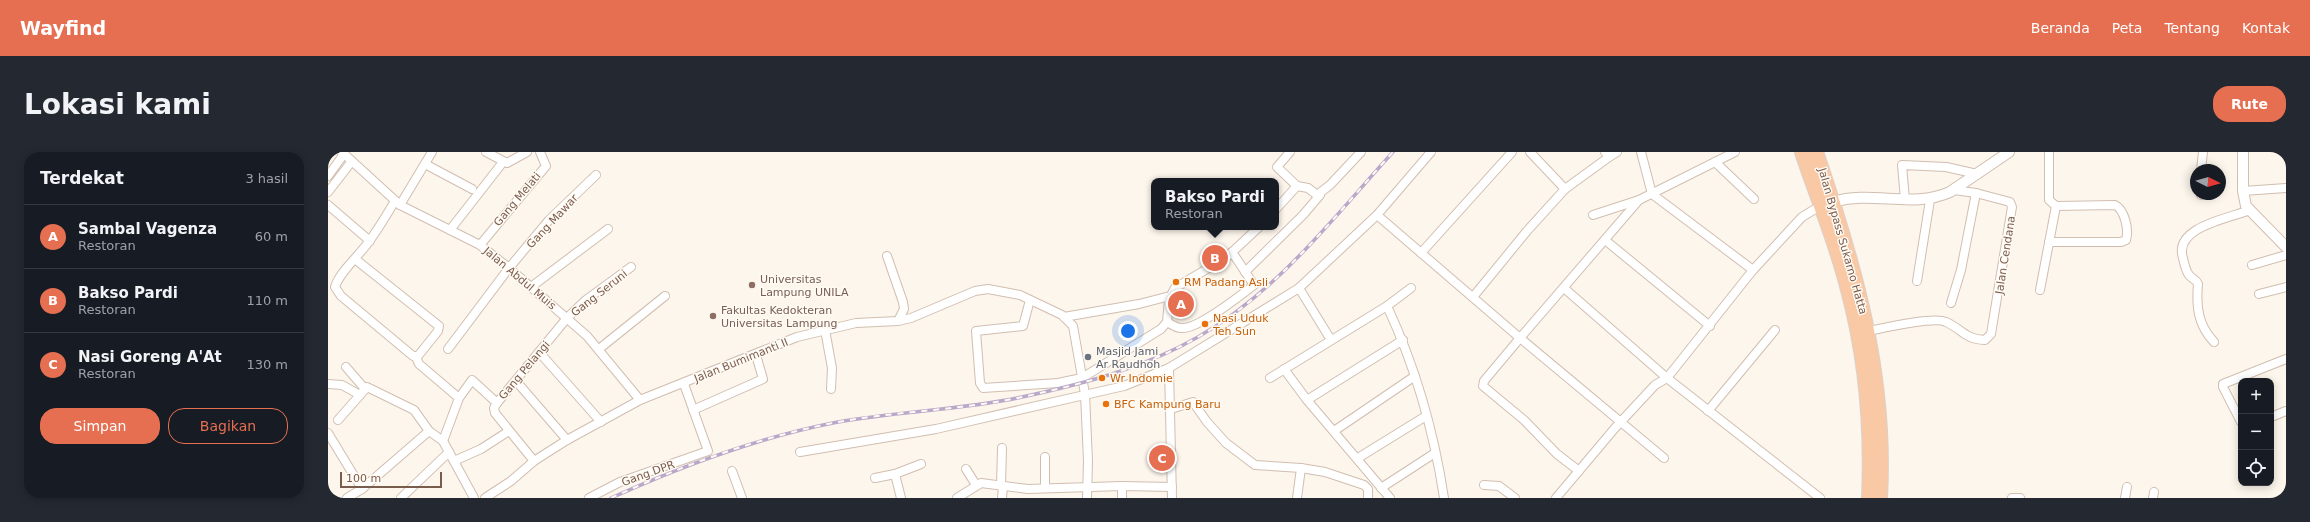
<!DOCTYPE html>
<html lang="id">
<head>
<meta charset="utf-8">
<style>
	body { margin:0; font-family:"DejaVu Sans",sans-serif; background:#242831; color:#f1f3f6 }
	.controls { position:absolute; right:12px; bottom:12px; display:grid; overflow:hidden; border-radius:8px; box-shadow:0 2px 10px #0003 }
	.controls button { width:36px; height:36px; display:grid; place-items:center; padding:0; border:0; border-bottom:1px solid #363941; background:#171b24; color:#f1f3f6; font:20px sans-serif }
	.compass { position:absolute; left:1862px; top:12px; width:36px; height:36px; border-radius:50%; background:#171b24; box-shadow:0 2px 10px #0003; rotate:95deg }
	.scale { position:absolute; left:12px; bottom:10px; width:102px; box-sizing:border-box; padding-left:4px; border:2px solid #7a5c4d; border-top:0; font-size:11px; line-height:14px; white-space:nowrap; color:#7a5c4d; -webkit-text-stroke:3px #fffaf3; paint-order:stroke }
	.you { position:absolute; left:800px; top:179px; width:14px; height:14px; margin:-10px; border:3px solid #fff; border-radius:50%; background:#1a73e8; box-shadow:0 0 0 6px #1a73e833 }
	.badge { display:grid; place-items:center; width:26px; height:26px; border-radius:50%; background:#e76f51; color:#fff; font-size:13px; font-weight:700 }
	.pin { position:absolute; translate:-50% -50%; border:2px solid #fff; box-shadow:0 1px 4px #0006 }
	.popup { position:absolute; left:823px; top:26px; width:128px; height:52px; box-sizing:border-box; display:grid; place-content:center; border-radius:8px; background:#171b24; filter:drop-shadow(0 1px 3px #0005); font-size:13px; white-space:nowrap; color:#9ea1a6 }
	.popup b { font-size:15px; color:#f1f3f6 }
	.popup::after { content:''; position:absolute; left:50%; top:100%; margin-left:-8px; border:8px solid transparent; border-top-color:#171b24 }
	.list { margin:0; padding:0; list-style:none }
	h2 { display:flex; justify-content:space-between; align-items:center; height:52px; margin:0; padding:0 16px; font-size:17px }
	h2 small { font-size:13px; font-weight:400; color:#9ea1a6 }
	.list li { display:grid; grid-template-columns:26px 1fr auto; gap:12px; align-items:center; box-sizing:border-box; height:64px; padding:0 16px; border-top:1px solid #363941 }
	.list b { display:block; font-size:15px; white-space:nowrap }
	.list p { margin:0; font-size:13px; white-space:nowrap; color:#9ea1a6 }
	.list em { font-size:13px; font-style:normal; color:#9ea1a6 }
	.actions { display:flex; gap:8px; padding:12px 16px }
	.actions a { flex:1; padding:9px 0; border:1px solid #e76f51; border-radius:16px; text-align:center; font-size:14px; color:#e76f51 }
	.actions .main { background:#e76f51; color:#fff }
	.icon { flex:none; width:22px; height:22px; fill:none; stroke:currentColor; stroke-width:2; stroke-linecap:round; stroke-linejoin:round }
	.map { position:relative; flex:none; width:1958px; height:346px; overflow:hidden; border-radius:16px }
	header { display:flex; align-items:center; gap:24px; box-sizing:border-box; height:56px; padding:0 20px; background:#e76f51; color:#fff }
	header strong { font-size:19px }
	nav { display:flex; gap:22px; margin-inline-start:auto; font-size:14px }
	.intro { display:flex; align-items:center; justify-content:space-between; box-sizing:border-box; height:96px; padding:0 24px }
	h1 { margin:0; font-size:28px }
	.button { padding:10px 18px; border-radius:16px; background:#e76f51; color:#fff; font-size:14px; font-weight:700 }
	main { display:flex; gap:24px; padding:0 24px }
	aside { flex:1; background:#171b24; border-radius:16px; box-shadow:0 2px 10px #0003 }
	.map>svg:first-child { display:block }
</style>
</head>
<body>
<header>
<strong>Wayfind</strong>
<nav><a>Beranda</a><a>Peta</a><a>Tentang</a><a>Kontak</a></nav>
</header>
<div class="intro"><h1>Lokasi kami</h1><a class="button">Rute</a></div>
<main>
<aside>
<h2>Terdekat<small>3 hasil</small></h2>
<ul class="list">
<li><span class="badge">A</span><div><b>Sambal Vagenza</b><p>Restoran</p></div><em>60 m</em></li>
<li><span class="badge">B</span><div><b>Bakso Pardi</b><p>Restoran</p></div><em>110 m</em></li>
<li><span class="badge">C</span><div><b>Nasi Goreng A'At</b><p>Restoran</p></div><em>130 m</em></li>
</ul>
<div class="actions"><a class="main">Simpan</a><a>Bagikan</a></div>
</aside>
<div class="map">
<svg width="1958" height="346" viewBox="0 0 1958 346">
	<rect width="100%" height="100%" fill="#fdf6ec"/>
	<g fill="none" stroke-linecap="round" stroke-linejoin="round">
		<defs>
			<g id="minor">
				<polyline points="14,0 72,53 152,93 181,116 259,184 312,248"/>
				<polyline points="158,0 179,11 199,0"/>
				<polyline points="962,0 949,15 969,34 980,36 989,43 1002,33 1033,0"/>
				<polyline points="1202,0 1237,37 1281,5"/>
				<polyline points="1277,0 1281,5 1289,0"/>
				<polyline points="1313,0 1324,42 1425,118"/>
				<path d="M1721,0V48L1728,54L1787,53C1797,58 1801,78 1798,88L1793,90H1721"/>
				<polyline points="1387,10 1426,47"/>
				<polyline points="97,12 144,37"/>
				<polyline points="1873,18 1875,0"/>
				<polyline points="0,24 16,2"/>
				<polyline points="1915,39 1958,36"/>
				<polyline points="0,40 24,9"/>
				<polyline points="1873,42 1873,43"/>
				<polyline points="1577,48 1574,13 1618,15 1649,22"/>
				<polyline points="0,53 42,89"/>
				<polyline points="72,53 104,0"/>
				<polyline points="948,57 969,34"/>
				<polyline points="1049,63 1192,186 1311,48 1407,0"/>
				<polyline points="1265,63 1311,48"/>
				<polyline points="122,78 175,10"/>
				<polyline points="1277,88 1382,174"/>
				<polyline points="152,93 218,14 212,0"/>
				<polyline points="1093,101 1184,0"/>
				<polyline points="559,104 575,150 576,157 570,169"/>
				<path d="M27,107L111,174L110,179L90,204H85L13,144L7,135C11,120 33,102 42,88C51,76 59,62 67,49"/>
				<polyline points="1924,113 1958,103"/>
				<polyline points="917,120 975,63 992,43"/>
				<polyline points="1589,129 1602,48"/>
				<polyline points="203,135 280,77"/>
				<polyline points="971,136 1003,188"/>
				<polyline points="1236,136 1339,226 1492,346"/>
				<polyline points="1712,138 1728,54"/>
				<polyline points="1931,142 1958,135"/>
				<polyline points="1145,145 1199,79 1237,37"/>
				<polyline points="702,148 695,174 648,179 652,231 655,236 730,231 754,226 833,177 839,170 841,147 847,136 899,105 931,75"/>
				<polyline points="1623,151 1633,118 1648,41"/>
				<path d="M1059,154C1087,214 1106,280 1116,346"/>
				<polyline points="736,165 811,152 842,144"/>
				<path d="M839,170C843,172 848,176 853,176C869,178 913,143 926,133L904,100"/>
				<polyline points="497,178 504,216 503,237"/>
				<path d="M1541,179C1556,176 1606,164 1618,170C1634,177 1636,187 1657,188L1663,182L1684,55L1682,50L1648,41L1626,38"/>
				<path d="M1886,190C1870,173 1868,155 1870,132C1868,127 1864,127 1861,123C1858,119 1856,111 1855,106C1845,75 1902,66 1922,58"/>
				<polyline points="120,197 181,116 221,68 268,23"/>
				<polyline points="271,197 337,144"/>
				<polyline points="211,200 273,270"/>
				<polyline points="88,205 91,212 131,246"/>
				<polyline points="18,215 37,237"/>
				<polyline points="841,216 844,346"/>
				<polyline points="956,217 979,248 1062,346"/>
				<polyline points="942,226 1059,154 1083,136"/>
				<polyline points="188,229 239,288"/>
				<polyline points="0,232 14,233 32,243"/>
				<polyline points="979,248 1075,188"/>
				<polyline points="843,257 865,250 879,270 898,291 927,313 973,316 969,346"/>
				<polyline points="365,258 435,227 428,203"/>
				<polyline points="1380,259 1447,178"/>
				<polyline points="1943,265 1958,259"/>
				<polyline points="10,268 39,235 86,258 101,279 115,289 146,346"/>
				<polyline points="1913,270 1895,235 1895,232 1958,207"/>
				<polyline points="1006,279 1087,224"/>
				<polyline points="0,281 34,337"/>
				<polyline points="115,289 131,246 144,228 169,251"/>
				<polyline points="472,300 608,277 796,234 841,216 971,136 1049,63 1103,0"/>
				<polyline points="717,305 717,336"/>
				<polyline points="1030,306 1098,264"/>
				<polyline points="126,309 153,297 181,279"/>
				<polyline points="206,309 167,261 166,256 169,251 239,166 258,148 303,115"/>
				<polyline points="973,316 997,320 1036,333 1040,337 1040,345"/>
				<polyline points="638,317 648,333"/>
				<polyline points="404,319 414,346"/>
				<polyline points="1251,319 1229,302 1196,268 1155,234 1156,229 1192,186 1336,306"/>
				<polyline points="547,326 567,322"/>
				<polyline points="1156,333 1171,334 1187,346"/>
				<polyline points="673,334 674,296"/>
				<polyline points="794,334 794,346"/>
				<polyline points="1053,336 1107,301"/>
				<polyline points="19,346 34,337 101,279"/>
				<polyline points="73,346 121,300"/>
				<polyline points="157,346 183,329 206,309 239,288 312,248 469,185 528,171 570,169 583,166 647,139 660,137 692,143 734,163 745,174 757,242 760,309 759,346"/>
				<polyline points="261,346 292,330 380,299 356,232"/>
				<polyline points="573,346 567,322 593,312"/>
				<polyline points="629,346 653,331 700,337 794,334 844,335"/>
				<polyline points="674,346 675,335"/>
				<polyline points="1228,346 1287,276 1327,233 1339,226 1425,118 1474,65 1492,54"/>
				<polyline points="1684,346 1692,346"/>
				<polyline points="1797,346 1799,335"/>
				<polyline points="1825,346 1826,340"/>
			</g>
			<g id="tertiary">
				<polyline points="1915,0 1915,39 1918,54 1958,95"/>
				<path d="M1505,50C1544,38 1584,57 1622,40L1681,0"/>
			</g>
			<g id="trunk">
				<path d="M1474,0C1489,46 1509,92 1520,138C1538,205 1544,277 1541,346"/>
				<path d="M1488,0C1527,114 1559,224 1552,346"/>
			</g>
		</defs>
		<use href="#minor" stroke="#d1beb0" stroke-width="10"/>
		<use href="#tertiary" stroke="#d1beb0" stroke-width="12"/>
		<use href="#trunk" stroke="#dad1cd" stroke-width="16"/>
		<use href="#minor" stroke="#fff" stroke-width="8"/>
		<use href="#tertiary" stroke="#fff" stroke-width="10"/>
		<use href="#trunk" stroke="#f9c8a4" stroke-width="14"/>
		<defs>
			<path id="rail" d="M283,346C356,313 431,285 510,270C571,259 634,258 694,245C755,232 816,216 870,185C949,140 1005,66 1065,0"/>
		</defs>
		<use href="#rail" stroke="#b9a8c9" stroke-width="3.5"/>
		<use href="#rail" stroke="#fffaf3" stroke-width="2" stroke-dasharray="6" stroke-linecap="butt"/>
	</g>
	<g fill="#e8710a" stroke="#fffaf3" stroke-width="1.5">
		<circle cx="848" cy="130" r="4"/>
		<circle cx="877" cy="172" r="4"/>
		<circle cx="774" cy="226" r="4"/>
		<circle cx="778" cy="252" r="4"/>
	</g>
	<g fill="#8d6e63" stroke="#fffaf3" stroke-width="1.5">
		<circle cx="424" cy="133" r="4"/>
		<circle cx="385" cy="164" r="4"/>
	</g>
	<circle fill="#6b7280" stroke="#fffaf3" stroke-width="1.5" cx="760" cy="205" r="4"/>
	<g text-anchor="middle" stroke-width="3" stroke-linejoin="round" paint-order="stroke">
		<g font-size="11" fill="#7a5c4d" stroke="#fffaf3">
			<text transform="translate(189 47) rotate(-50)" y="4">Gang Melati</text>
			<text transform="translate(224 69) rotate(-47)" y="4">Gang Mawar</text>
			<text transform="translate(1515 89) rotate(74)" y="4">Jalan Bypass Sukarno Hatta</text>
			<text transform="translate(1677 103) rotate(-81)" y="4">Jalan Cendana</text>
			<text transform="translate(192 126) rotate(40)" y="4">Jalan Abdul Muis</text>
			<text transform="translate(271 141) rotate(-38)" y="4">Gang Seruni</text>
			<text transform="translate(413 208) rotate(-22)" y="4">Jalan Bumimanti II</text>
			<text transform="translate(196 218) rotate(-50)" y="4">Gang Pelangi</text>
			<text transform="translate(320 321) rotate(-20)" y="4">Gang DPR</text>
		</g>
		<g font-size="11" fill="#785e54" stroke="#fffaf3" text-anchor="start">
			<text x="432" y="131">Universitas<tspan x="432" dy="13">Lampung UNILA</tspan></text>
			<text x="393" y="162">Fakultas Kedokteran<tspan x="393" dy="13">Universitas Lampung</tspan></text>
		</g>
		<g font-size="11" fill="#c56008" stroke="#fffaf3" text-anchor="start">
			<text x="856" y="134">RM Padang Asli</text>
			<text x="885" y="170">Nasi Uduk<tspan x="885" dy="13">Teh Sun</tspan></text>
			<text x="782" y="230">Wr Indomie</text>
			<text x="786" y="256">BFC Kampung Baru</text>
		</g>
		<g font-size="11" fill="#5b616d" stroke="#fffaf3" text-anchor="start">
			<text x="768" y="203">Masjid Jami<tspan x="768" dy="13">Ar Raudhoh</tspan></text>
		</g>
	</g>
</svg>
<div class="controls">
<button>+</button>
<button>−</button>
<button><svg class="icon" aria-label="locate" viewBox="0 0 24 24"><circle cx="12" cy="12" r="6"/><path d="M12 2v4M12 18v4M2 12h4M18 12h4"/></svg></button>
</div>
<svg class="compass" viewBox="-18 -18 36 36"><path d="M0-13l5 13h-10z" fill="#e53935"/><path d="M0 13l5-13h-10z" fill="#9ea1a6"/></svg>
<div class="scale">100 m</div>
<div class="you"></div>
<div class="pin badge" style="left:853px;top:152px">A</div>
<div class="pin badge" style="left:887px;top:106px">B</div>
<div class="popup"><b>Bakso Pardi</b>Restoran</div>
<div class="pin badge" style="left:834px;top:306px">C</div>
</div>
</main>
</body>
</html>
